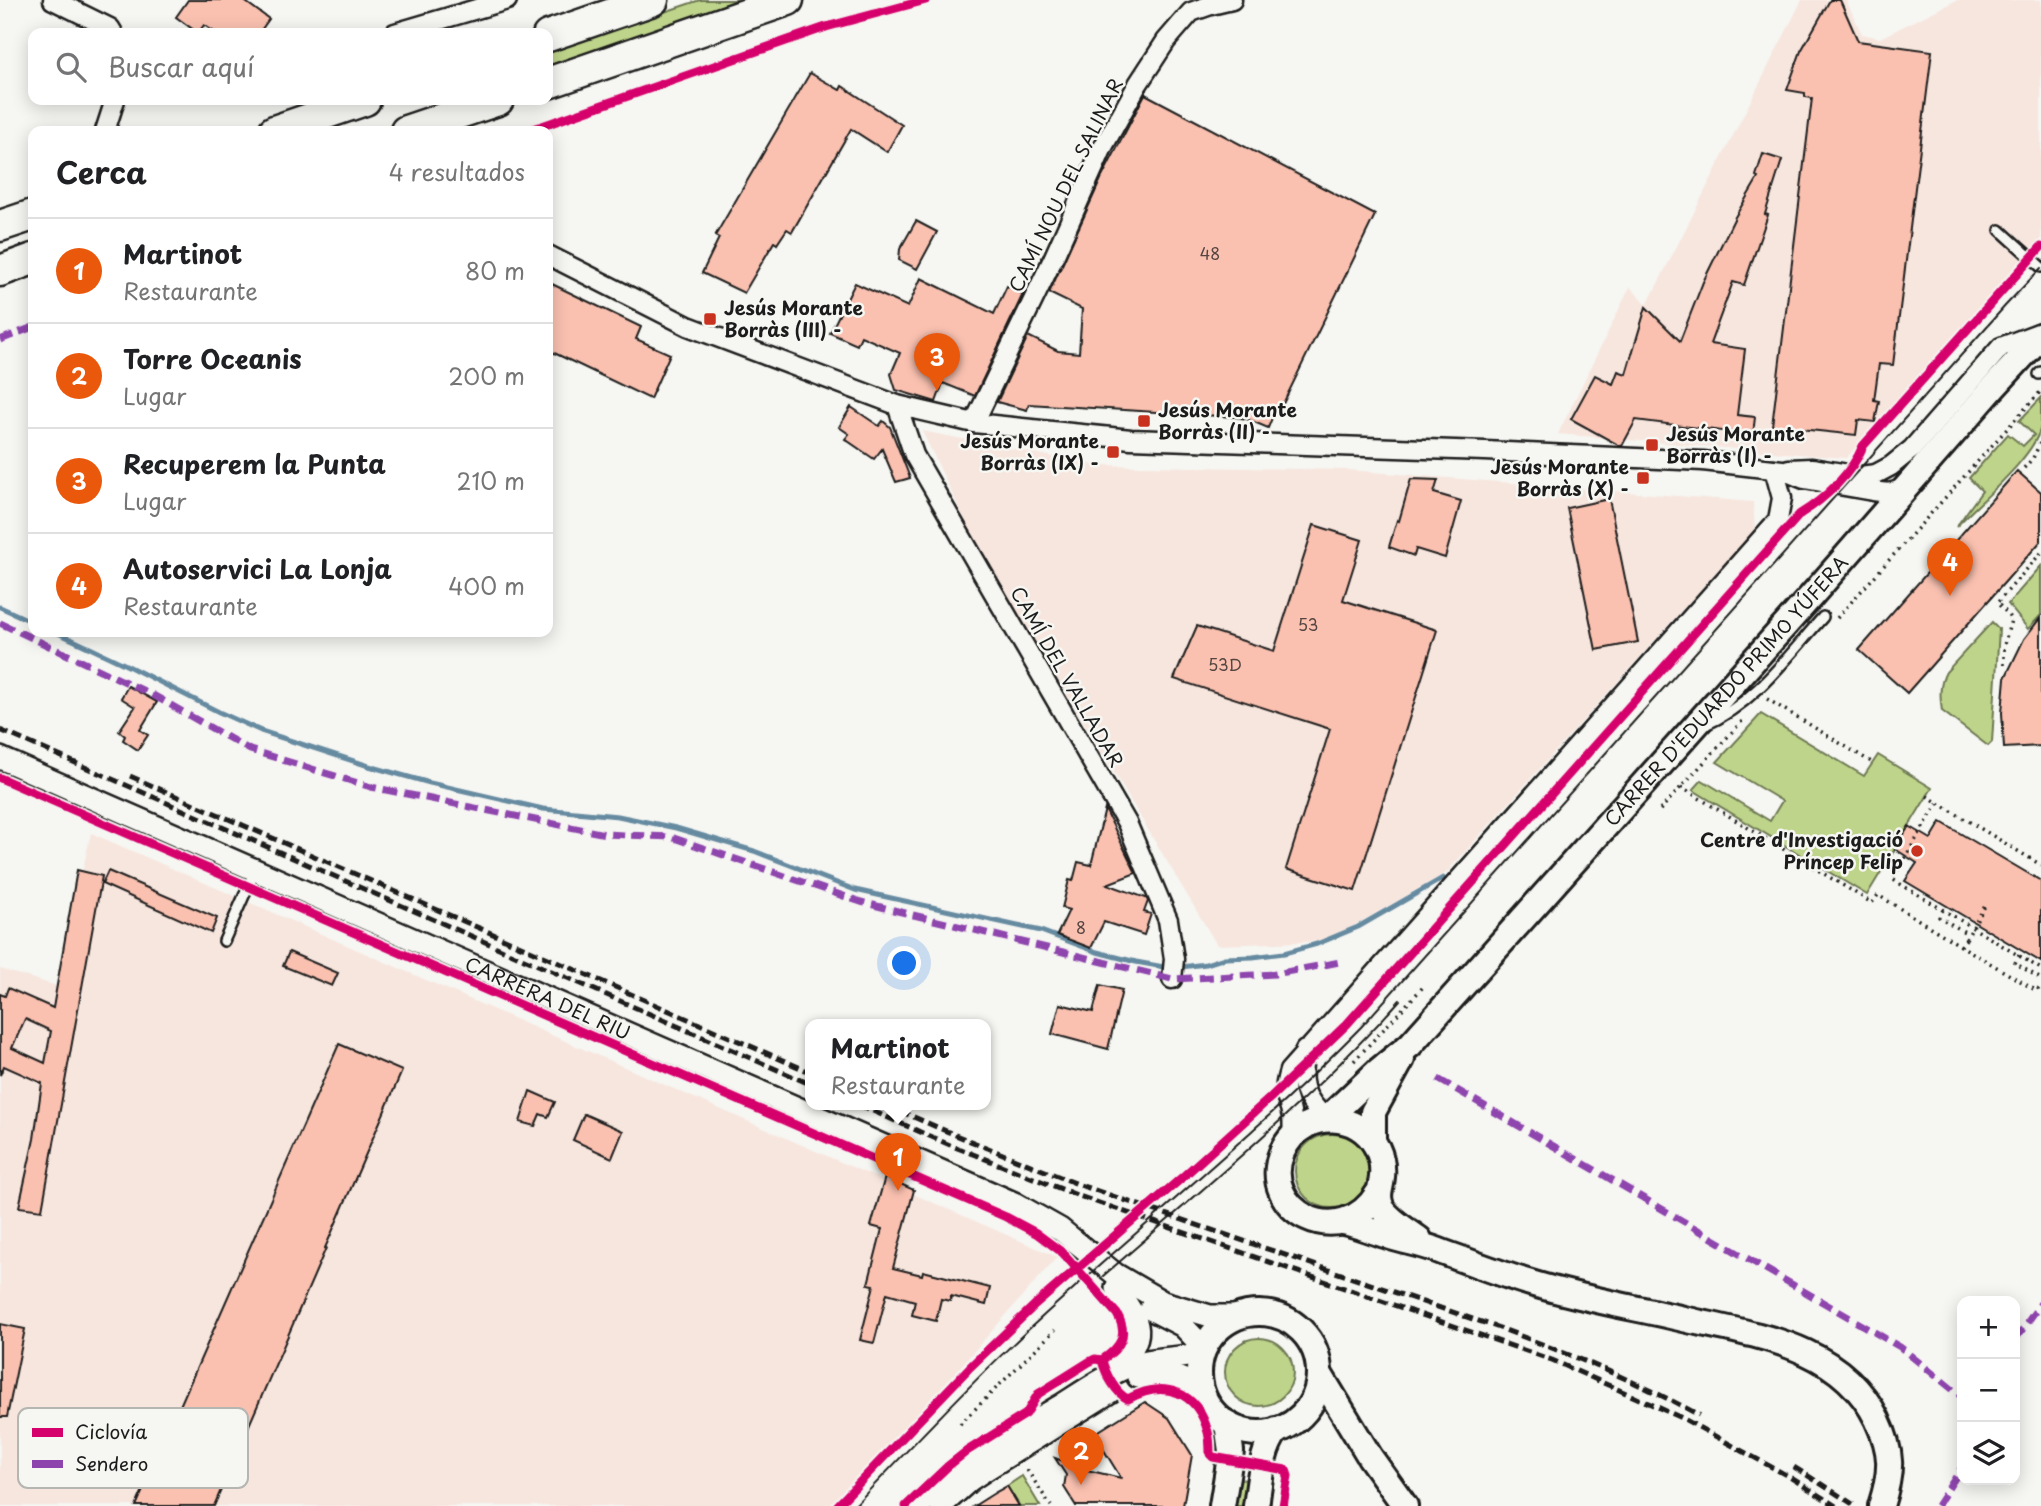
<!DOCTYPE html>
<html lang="es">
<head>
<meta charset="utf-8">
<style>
	body { margin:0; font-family:"Playpen Sans",sans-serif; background:#f2f2f2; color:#202124 }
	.controls { position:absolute; right:21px; bottom:21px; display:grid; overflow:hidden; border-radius:14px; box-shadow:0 4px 18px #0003 }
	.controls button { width:63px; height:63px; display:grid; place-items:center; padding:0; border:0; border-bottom:2px solid #e0e0e0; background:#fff; color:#202124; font:35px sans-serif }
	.you { position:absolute; left:905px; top:964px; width:24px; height:24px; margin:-18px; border:5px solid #fff; border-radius:50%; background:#1a73e8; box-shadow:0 0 0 10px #1a73e833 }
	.badge { display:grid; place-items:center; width:46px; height:46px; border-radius:50%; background:#ea580c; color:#fff; font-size:23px; font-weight:700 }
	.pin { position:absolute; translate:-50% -58px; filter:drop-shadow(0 2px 4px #0008) }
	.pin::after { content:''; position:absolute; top:37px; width:24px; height:21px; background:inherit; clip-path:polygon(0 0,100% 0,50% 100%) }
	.popup { position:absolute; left:805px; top:1019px; width:186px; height:91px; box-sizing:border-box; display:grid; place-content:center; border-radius:14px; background:#fff; filter:drop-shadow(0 2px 5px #0005); font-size:23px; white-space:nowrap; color:#757577 }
	.popup b { font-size:26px; color:#202124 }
	.popup::after { content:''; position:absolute; left:50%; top:100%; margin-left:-14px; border:14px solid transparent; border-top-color:#fff }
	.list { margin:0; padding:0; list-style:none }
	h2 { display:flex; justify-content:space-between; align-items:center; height:91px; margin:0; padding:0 28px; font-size:30px }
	h2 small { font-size:23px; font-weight:400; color:#757577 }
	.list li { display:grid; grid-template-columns:46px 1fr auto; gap:21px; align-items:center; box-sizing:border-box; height:105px; padding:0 28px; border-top:2px solid #e0e0e0 }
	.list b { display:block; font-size:26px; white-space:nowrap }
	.list p { margin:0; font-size:23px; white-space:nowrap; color:#757577 }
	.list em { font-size:23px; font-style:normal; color:#757577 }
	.icon { flex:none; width:38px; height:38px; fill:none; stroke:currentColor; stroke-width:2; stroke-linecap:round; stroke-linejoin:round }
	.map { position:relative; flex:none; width:2041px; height:1506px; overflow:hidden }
	.search { position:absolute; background:#fff; box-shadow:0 4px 18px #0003; left:28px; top:28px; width:525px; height:77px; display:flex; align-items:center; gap:18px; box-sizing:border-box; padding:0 24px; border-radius:14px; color:#757577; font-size:26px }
	.panel { position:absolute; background:#fff; box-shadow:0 4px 18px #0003; left:28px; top:126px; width:525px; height:511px; border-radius:14px }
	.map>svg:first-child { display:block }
</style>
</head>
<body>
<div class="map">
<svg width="2041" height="1506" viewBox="0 0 2041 1506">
	<rect width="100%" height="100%" fill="#f6f6f2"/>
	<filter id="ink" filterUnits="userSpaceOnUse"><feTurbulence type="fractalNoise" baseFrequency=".0143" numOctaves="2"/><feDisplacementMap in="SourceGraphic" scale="14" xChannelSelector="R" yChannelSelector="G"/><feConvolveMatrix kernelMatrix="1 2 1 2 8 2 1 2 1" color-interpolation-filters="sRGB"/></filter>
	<g filter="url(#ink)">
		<g fill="#f7e6de">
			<polygon points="1802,0 1846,0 1862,34 1880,38 1957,0 2041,0 2041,245 1846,458 1558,434 1630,287 1647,305"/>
			<polygon points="922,431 1095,465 1347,470 1753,502 1755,529 1446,873 1328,941 1217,945 974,539"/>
			<polygon points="91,833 1057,1257 939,1391 830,1506 0,1506 0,969 57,986"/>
		</g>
		<g fill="#bed48a" stroke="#6d7853" stroke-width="2">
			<polygon points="700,0 741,0 548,66 548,51"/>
			<path d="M2041,398C2041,406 2041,417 2041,426C2035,457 1978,503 1956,527L1982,491L1969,478L2008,434L2023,446L2034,435L2019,421Z"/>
			<polygon points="2041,566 2041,615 2028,629 2008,604"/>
			<path d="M1992,622L1999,629L1992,742L1988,746L1942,711C1940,697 1939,685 1946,672Z"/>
			<polygon points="1761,714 1864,776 1878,755 1932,788 1867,895 1693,790 1702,780 1770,821 1782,801 1717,762"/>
			<circle cx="1332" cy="1171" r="37"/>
			<circle cx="1259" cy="1372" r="34"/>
			<polygon points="1022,1476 1040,1506 1017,1506 1019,1505 1007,1486"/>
			<polygon points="1237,1479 1247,1480 1243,1506 1233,1506"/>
		</g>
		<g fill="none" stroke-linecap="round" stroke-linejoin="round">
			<g stroke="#668ba1" stroke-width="5">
				<polyline points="0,607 33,622"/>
				<polyline points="56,632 124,664 219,712 261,731 369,766 430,783 543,809 618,816 676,828 754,851 855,890 1041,931 1097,952 1136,962 1164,967"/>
				<polyline points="1181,967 1206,964 1225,958 1253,957 1284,953 1317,944 1358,927 1443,878"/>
			</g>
		</g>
		<g fill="#fac1b0" stroke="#1c1c1c" stroke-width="2" fill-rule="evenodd">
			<polygon points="188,0 243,0 269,19 259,33 216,33 204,25 198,33 176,17"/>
			<polygon points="1830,0 1840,0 1858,41 1932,51 1893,365 1879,364 1874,400 1879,401 1875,422 1858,420 1856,435 1772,426 1812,98 1805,97 1805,93 1787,90 1801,51"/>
			<polygon points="810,73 840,90 842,86 902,125 887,152 851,129 792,232 787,229 777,244 774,242 744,293 702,273 719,238 715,236"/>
			<polygon points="1145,94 1375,215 1280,410 1276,408 1268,428 1247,419 1235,417 1029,404 1027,410 997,402 1028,336 1058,351 1079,353 1082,309 1049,293 1101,179"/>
			<polygon points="1763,154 1782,160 1765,214 1768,215 1744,285 1733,282 1710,344 1745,349 1737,415 1755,417 1753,435 1636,420 1622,446 1620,446 1571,419 1595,375 1613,384 1618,371 1626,374 1646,307 1680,341 1703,282 1735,217 1758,178 1756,176"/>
			<polygon points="916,221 937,232 917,269 899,260 900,249"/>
			<polygon points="921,278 994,314 1007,286 1023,294 975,396 943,383 936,402 896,390 891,374 900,353 861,336 857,345 830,333 855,283 908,307"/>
			<polygon points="552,284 641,327 636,339 670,354 650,399 548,350 548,293"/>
			<polygon points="851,407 879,426 883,421 890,427 910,478 896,482 882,449 874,459 845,439 849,434 839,427"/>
			<polygon points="2017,471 2041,492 2041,541 1907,693 1859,650"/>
			<polygon points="1411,479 1438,480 1434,493 1461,501 1445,558 1416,549 1414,556 1389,547 1397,520 1399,521"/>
			<polygon points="1609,499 1638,642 1596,650 1567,508"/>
			<polygon points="1314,525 1362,540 1343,600 1437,630 1355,891 1286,869 1330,729 1174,679 1197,626 1274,651"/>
			<polygon points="2041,617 2041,746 2004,748 2002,713 2005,678 2024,639"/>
			<polygon points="128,686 157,702 140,730 148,735 138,750 123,740 125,736 119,731 135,707 121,698"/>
			<polygon points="1105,809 1136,873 1107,884 1146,898 1148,901 1144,912 1151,914 1144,935 1104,922 1091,948 1057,935 1069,910 1062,908 1069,880 1073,881 1078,862 1091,865"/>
			<polygon points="1941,822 2041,881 2041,962 1905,881 1917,863 1895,849 1909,826 1931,839"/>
			<path d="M77,870L102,876L42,1210L19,1207L34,1139L42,1083L4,1066L0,1075V994L5,996L8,988L53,1008ZM25,1019L51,1031L45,1063L12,1048Z"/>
			<polygon points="108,871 217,918 211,933 102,884"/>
			<polygon points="289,952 338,973 332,986 283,966"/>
			<polygon points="1100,985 1122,990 1108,1049 1052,1034 1060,1004 1093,1012"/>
			<polygon points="339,1044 402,1071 325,1248 326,1248 214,1506 136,1506"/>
			<polygon points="530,1091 555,1102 548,1117 540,1114 535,1126 520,1122"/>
			<polygon points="584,1114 623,1131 612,1158 573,1140"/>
			<polygon points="885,1177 914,1190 893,1268 922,1275 923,1271 990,1288 986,1305 951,1296 950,1301 941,1299 936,1321 912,1315 915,1301 887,1293 874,1343 860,1340 874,1285 868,1284 882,1229 871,1226"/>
			<polygon points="0,1324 25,1329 7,1417 0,1417"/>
			<polygon points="1145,1402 1169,1418 1192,1455 1183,1506 1076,1506 1064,1487 1066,1475 1055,1458 1087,1470 1121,1478 1094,1434"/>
			<polygon points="1007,1486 1019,1506 974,1506 996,1492"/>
		</g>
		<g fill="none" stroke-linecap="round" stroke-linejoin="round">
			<defs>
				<g id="service">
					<polyline points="2000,230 2041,267"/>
					<polyline points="2039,374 2041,372"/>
					<path d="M1705,725C1754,704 1788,656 1823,617"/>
					<polyline points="224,941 255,871"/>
				</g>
				<g id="minor">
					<polyline points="53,0 110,28 113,33"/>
					<polyline points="395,33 507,0"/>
					<polyline points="105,131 115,100"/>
					<polyline points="548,255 688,326 897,405 974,423 1131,439 1485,451 1703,461 1782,470 1804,479 1873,491 1889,493 1906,488"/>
					<polyline points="897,405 914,455 1127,823 1168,920 1174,959 1172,979"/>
					<polyline points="974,423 1053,259 1103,147 1138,84 1166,41 1191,12 1211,5 1232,0"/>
					<polyline points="1789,469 1812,468 1860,476 1876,474 1891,466 1912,449 2001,347 2041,332"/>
					<path d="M1305,1050C1299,1082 1302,1096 1326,1119"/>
					<path d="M1293,1135C1292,1129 1293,1123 1292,1117C1288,1094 1281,1097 1289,1071L1778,520L1782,498L1774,469"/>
				</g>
				<g id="tertiary">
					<path id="s1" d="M0,758L1014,1203L1060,1229L1115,1274L1163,1302L1210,1316H1239"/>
					<polyline points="1150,1309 1183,1326 1205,1349"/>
					<path d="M1115,1370C1148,1334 1142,1326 1116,1288"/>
					<path d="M1138,1377C1161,1371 1184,1376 1202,1390"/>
					<path d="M919,1506C960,1464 1010,1436 1060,1406C1084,1391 1108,1374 1135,1364C1158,1356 1179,1361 1204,1351"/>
					<polyline points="941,1506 970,1480 988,1468 1110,1392"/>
				</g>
				<g id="secondary">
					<path id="s2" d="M1327,1119L1378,1071L1410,1045L1813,594L1993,388L2041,336"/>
					<polyline points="1373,1141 1373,1112 1402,1059"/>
					<path d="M1378,1193C1341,1254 1258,1211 1282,1152C1287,1141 1296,1131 1307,1125C1322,1117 1343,1118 1358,1127C1375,1137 1384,1157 1382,1177C1381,1189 1376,1196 1382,1208C1390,1221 1407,1230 1419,1239"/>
					<path d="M1343,1222C1359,1225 1373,1232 1388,1236C1403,1241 1419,1244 1434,1249C1467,1261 1500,1274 1534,1284C1584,1299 1637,1308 1688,1320C1760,1336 1841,1346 1877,1419C1893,1453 1892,1471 1881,1506"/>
					<circle cx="1259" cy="1373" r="60"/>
					<polyline points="1319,1373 1370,1457 1405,1506"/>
					<polyline points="1222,1506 1231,1451 1227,1423"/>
					<path d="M1256,1506C1260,1481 1261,1450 1277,1430"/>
				</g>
				<g id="trunk">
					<polyline points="548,36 653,0"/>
					<polyline points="548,83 788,0"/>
					<polyline points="274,131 365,100"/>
					<polyline points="406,131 498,100"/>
					<polyline points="0,226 33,215"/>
					<polyline points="0,271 33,259"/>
				</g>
			</defs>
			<use href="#service" stroke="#1c1c1c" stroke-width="14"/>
			<use href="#minor" stroke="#1c1c1c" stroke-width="23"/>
			<use href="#tertiary" stroke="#1c1c1c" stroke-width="26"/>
			<use href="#secondary" stroke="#1c1c1c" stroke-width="30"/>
			<use href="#trunk" stroke="#1c1c1c" stroke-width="35"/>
			<g stroke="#1c1c1c" stroke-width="3.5" stroke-dasharray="2 5" stroke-linecap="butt">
				<polyline points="2024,468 2033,458 2041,441"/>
				<polyline points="1837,618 2041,391"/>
				<polyline points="2004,665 2004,645 2011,620 2006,612 1997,603 2041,553"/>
				<polyline points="1767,699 1873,763"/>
				<polyline points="1681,787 1872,903 1878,895 1961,946"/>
				<polyline points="1927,796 2041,865"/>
				<polyline points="1938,803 1892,879 2041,969"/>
				<polyline points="1660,810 1744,719"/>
				<polyline points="1943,910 1939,917 1968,934"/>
				<polyline points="1966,939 1961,946 2037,991 2041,985"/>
				<polyline points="2019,955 2015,963 2041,979"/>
				<polyline points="1354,1061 1423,987"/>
				<polyline points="960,1424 1055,1330"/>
				<polyline points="1027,1470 1051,1506"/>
			</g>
			<use href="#service" stroke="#f6f6f2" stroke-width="9"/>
			<use href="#minor" stroke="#f6f6f2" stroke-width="18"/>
			<use href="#tertiary" stroke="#f6f6f2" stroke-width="21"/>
			<use href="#secondary" stroke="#f6f6f2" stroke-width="24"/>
			<use href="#trunk" stroke="#f6f6f2" stroke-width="30"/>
			<g stroke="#1c1c1c" stroke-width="2">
				<path d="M1103,1276C1205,1187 1310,1101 1400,1000"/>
				<path d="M854,1506C916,1442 976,1377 1042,1317C1148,1220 1260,1130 1361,1027L2006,305L2041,268"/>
			</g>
			<g stroke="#1c1c1c" stroke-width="5" stroke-dasharray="10 5" stroke-linecap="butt">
				<polyline points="0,730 810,1084"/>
				<polyline points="130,776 810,1072"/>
				<polyline points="859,1105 950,1145 1079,1196 1552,1360 1682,1418 1788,1476 1836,1506"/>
				<path d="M886,1105L953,1134L1080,1185L1505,1330C1571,1355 1637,1381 1699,1415"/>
				<polyline points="1794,1467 1856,1506"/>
			</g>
			<polyline stroke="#1c1c1c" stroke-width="3.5" stroke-dasharray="2 5" stroke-linecap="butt" points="1966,939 1985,906"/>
			<g stroke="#8e44ad" stroke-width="7" stroke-dasharray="14 7" stroke-linecap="butt">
				<polyline points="0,340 33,327"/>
				<polyline points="0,623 153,695 250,750 371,787 605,834 671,837 861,902 1172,979 1275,974 1340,962"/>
				<polyline points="1438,1079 1900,1347 1962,1397"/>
				<polyline points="2015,1340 2041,1303"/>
				<polyline points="1937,1506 1962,1467"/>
			</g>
			<defs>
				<g id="cycleway">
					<polyline points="528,131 826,27 926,0"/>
					<path d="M0,778L1006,1217L1036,1233L1063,1253L1117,1314C1129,1335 1121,1347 1102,1360C1105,1373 1116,1394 1128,1399C1164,1379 1197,1391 1208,1432C1210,1440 1210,1447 1210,1454L1213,1457L1286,1470L1288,1476L1283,1506"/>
					<path d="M837,1506L970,1367L1035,1305L1185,1175L1270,1098L1347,1024L1800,514C1825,499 1852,473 1863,446L2041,247"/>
					<polyline points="906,1506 948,1466 967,1451 1026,1414 1038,1394 1089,1362 1095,1359 1102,1360"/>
				</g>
			</defs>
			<use href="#cycleway" stroke="#f6f6f2" stroke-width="13"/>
			<use href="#cycleway" stroke="#d6006c" stroke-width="9"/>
		</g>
	</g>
	<g fill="#c8321e" stroke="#f6f6f2" stroke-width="2.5">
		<rect x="703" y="312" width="14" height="14" rx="3.5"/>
		<rect x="1137" y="414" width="14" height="14" rx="3.5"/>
		<rect x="1645" y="438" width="14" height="14" rx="3.5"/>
		<rect x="1106" y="445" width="14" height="14" rx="3.5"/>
		<rect x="1636" y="471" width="14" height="14" rx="3.5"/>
		<circle cx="1917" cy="851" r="7"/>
	</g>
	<g text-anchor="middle" stroke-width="5" stroke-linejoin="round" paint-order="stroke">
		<g font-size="16" fill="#544541">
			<text x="1210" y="260">48</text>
			<text x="1308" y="631">53</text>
			<text x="1225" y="671">53D</text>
			<text x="1081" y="934">8</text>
		</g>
		<g font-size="19" fill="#1c1c1c" stroke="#f6f6f2">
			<text transform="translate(1066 185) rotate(-64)" y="7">CAMÍ NOU DEL SALINAR</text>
			<text transform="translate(1067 677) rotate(60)" y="7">CAMÍ DEL VALLADAR</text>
			<text dy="7" stroke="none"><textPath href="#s2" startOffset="586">CARRER D'EDUARDO PRIMO YÚFERA</textPath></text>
			<text dy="7" stroke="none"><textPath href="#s1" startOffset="598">CARRERA DEL RIU</textPath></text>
		</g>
		<g font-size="19" font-weight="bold" fill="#1c1c1c" stroke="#f6f6f2" text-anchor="start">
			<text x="724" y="315">Jesús Morante<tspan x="724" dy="22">Borràs (III) -</tspan></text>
			<text x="1158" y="417">Jesús Morante<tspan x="1158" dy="22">Borràs (II) -</tspan></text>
			<text x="1666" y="441">Jesús Morante<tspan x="1666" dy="22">Borràs (I) -</tspan></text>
			<text x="1099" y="448" text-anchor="end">Jesús Morante<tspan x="1099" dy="22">Borràs (IX) -</tspan></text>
			<text x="1629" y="474" text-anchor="end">Jesús Morante<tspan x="1629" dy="22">Borràs (X) -</tspan></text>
			<text x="1903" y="847" text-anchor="end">Centre d'Investigació<tspan x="1903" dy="22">Príncep Felip</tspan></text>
		</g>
	</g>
	<rect x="18" y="1408" width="230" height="80" rx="10" fill="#f6f6f2" stroke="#b5b5b2" stroke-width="2"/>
	<rect x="32" y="1428" width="31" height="9" fill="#d6006c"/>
	<rect x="32" y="1460" width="31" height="8" fill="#8e44ad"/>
	<g font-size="19" fill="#1c1c1c">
		<text x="75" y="1439">Ciclovía</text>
		<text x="75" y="1471">Sendero</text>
	</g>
</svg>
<div class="controls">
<button>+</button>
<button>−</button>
<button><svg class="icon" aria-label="layers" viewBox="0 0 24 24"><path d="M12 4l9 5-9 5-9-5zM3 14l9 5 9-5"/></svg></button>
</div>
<div class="you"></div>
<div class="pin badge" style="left:898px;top:1191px">1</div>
<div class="popup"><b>Martinot</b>Restaurante</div>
<div class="pin badge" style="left:1081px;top:1485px">2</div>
<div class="pin badge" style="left:937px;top:391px">3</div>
<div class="pin badge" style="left:1950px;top:596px">4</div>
<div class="search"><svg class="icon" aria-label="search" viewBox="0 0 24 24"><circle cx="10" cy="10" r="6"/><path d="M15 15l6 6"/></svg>Buscar aquí</div>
<section class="panel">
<h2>Cerca<small>4 resultados</small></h2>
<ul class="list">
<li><span class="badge">1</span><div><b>Martinot</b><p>Restaurante</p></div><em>80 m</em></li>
<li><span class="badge">2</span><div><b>Torre Oceanis</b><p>Lugar</p></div><em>200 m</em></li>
<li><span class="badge">3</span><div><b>Recuperem la Punta</b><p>Lugar</p></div><em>210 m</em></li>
<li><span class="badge">4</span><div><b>Autoservici La Lonja</b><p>Restaurante</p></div><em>400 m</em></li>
</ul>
</section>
</div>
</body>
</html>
